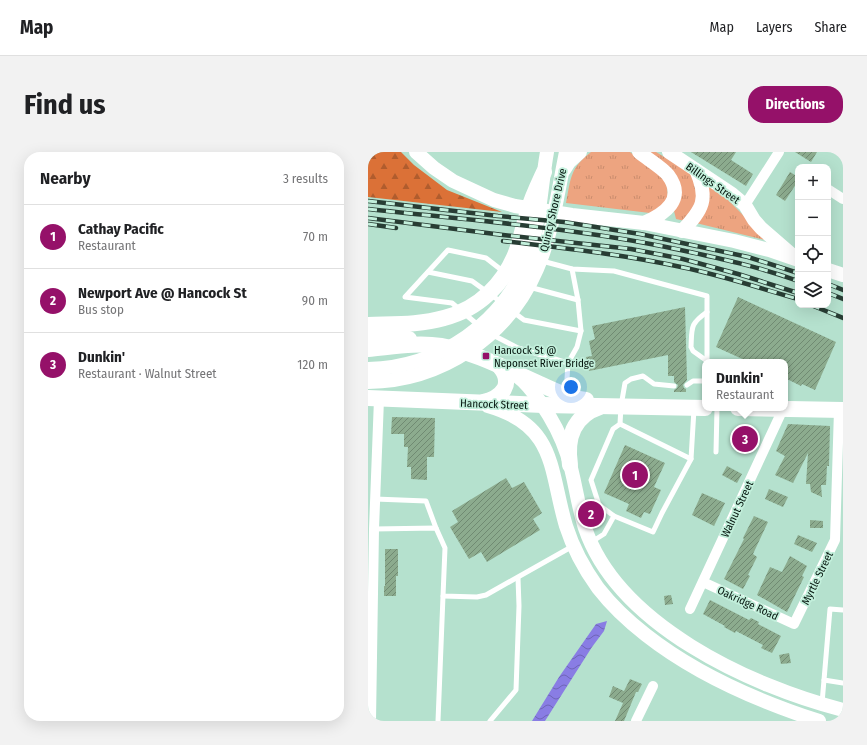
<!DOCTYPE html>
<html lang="en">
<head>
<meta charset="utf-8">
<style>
	body { margin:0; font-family:"Fira Sans Condensed",sans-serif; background:#f2f2f2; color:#202124 }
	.controls { position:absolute; right:12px; top:12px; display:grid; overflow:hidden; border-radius:8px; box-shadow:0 4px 16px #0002 }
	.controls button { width:36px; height:36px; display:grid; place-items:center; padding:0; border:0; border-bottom:1px solid #e0e0e0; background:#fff; color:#202124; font:20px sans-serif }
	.you { position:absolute; left:203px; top:235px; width:14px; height:14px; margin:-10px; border:3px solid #fff; border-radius:50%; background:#1a73e8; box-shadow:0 0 0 6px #1a73e833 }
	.badge { display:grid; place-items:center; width:26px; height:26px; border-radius:50%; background:#951169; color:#fff; font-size:13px; font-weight:700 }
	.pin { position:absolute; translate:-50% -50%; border:2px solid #fff; box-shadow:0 1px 4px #0006 }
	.popup { position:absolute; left:334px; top:207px; width:86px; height:52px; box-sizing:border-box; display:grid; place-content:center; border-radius:8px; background:#fff; filter:drop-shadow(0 1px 3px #0005); font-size:13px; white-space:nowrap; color:#757577 }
	.popup b { font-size:15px; color:#202124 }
	.popup::after { content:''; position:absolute; left:50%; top:100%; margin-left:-8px; border:8px solid transparent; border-top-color:#fff }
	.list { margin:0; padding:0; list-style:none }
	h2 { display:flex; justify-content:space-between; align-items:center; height:52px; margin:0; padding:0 16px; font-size:17px }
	h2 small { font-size:13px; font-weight:400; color:#757577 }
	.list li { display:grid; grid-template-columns:26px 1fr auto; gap:12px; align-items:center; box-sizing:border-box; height:64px; padding:0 16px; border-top:1px solid #e0e0e0 }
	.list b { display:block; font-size:15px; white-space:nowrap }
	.list p { margin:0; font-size:13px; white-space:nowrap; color:#757577 }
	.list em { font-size:13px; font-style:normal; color:#757577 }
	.icon { flex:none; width:22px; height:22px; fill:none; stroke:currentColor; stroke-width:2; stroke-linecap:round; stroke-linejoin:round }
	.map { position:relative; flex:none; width:475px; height:569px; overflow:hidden; border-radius:16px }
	header { display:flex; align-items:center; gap:24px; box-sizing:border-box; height:56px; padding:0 20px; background:#fff; border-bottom:1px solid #e0e0e0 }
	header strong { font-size:19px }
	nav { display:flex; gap:22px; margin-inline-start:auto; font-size:14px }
	.intro { display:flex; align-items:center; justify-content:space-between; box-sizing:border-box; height:96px; padding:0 24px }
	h1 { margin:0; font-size:28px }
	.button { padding:10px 18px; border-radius:16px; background:#951169; color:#fff; font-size:14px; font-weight:700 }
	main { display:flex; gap:24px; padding:0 24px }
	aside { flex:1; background:#fff; border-radius:16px; box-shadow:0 4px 16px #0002 }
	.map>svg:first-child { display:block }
</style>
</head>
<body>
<header>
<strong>Map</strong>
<nav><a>Map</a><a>Layers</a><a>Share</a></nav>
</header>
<div class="intro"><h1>Find us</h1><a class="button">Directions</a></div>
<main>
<aside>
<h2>Nearby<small>3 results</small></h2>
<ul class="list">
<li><span class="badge">1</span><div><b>Cathay Pacific</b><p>Restaurant</p></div><em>70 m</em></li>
<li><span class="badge">2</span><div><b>Newport Ave @ Hancock St</b><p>Bus stop</p></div><em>90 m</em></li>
<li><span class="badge">3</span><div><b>Dunkin'</b><p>Restaurant · Walnut Street</p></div><em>120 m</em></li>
</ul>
</aside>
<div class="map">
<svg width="475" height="569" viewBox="0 0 475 569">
	<defs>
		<pattern id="grass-tufts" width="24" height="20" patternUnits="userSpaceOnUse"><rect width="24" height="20" fill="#eda480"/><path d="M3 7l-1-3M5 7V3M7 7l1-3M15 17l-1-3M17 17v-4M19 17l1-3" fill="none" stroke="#ca8c6d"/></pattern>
		<pattern id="forest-firs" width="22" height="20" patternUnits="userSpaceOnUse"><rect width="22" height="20" fill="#db7137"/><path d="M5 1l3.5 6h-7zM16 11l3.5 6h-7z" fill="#b05c2d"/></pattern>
		<pattern id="water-waves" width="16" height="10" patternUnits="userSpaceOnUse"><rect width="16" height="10" fill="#897de4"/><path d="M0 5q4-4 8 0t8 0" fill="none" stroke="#6e65b7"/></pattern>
		<pattern id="building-hatch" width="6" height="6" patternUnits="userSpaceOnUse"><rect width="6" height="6" fill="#8cab8e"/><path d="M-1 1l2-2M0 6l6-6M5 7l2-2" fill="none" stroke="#708a72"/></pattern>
	</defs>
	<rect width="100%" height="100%" fill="#b5e1ce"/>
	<g fill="url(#grass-tufts)">
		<path d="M223,0H262L296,26L299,35L300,45L296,53L282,61L198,51C203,26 202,16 223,0Z"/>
		<polygon points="279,0 288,0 318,18 323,23 327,30 330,47 317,69 308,67 306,59 312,47"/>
		<polygon points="338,32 358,46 399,87 397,88 328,71"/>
	</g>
	<polygon fill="url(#forest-firs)" points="0,0 33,0 46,13 79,38 134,60 0,45"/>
	<polygon fill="url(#water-waves)" points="239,469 236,479 224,495 177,569 164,569 191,525 228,472"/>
	<g fill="url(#building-hatch)">
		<polygon points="323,0 368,0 363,8 385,22 378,34"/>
		<polygon points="427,0 449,0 443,10"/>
		<polygon points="422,20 430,25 430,29 417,49 408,43"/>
		<polygon points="370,145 468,190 447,238 434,232 433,234 417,226 417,210 381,210 348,195"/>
		<polygon points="317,155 319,228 315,233 316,236 318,237 318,240 306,240 306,238 309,236 310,233 306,230 306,224 300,224 300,203 221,219 218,205 224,204 221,189 227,187 224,174"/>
		<polygon points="24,265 67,266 66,305 59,305 59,328 43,327 43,315 39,315 40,295 36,295 36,282 23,282"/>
		<polygon points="420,272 462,274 461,314 459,314 458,333 453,333 454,345 443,340 442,332 438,332 440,301 425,331 407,323 417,304 408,299"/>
		<polygon points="368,276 387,277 386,297 367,296"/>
		<polygon points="257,293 297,311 286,335 293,338 282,362 276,360 273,366 258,359 261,352 236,341"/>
		<polygon points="359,314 374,322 369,331 354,323"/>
		<polygon points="138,326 144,336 156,330 174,361 165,367 172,378 119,410 113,400 101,407 82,375 90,370 84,359"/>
		<polygon points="401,337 420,345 415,355 397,347"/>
		<polygon points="334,341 357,351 346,374 324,363"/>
		<polygon points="386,364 400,370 385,402 389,405 380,423 382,424 375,437 356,427 376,387 375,386"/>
		<polygon points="442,368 455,369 455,376 442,376"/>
		<polygon points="430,383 449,391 444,400 426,392"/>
		<polygon points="17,397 30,397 30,424 28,424 28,444 16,444 16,434 17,434"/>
		<polygon points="422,404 439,414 434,424 436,425 419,460 389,443 402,415 414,420"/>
		<polygon points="303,443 305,452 297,453 296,444"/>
		<polygon points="342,448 381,468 383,466 391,470 390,472 413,484 404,501 393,496 395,493 368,479 367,481 356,475 357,474 335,462"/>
		<polygon points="421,501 423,511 413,512 411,503"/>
		<polygon points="262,527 274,532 270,540 268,540 256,569 247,569 255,551 241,545 245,534 256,539"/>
	</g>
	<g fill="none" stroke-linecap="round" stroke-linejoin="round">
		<g stroke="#fff" stroke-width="5">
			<polyline points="174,109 204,117 246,119 339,144 339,210"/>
			<polyline points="60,120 104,129 133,150"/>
			<polyline points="161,135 210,148"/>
			<polyline points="144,159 156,168 213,179"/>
			<path d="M339,160C322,172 324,175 323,195L325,199L339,209"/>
			<polyline points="110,173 84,151 37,145 80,98 118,106 136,120"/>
			<polyline points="123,182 150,196 200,211"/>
			<polyline points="319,233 325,229 337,229"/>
			<polyline points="201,241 199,227 200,211 209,195 213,179 210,148 204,117"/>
			<polyline points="252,272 323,307"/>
			<polyline points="348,300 349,256"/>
			<polyline points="7,347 58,349 68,376"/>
			<polyline points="246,364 285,380 294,361 323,307 326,257"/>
			<polyline points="6,377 68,376 77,396 75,444 109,445 118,443 205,394"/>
			<polyline points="225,389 236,382 246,364 231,353 223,328 245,277 252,272 253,254 257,231 263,227 275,224 286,232 306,234"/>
			<polyline points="475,458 462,457 456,528 475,531"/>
			<polyline points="454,551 456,528"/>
			<polyline points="70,569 75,444"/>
			<polyline points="122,569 148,538 151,454 150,426"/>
		</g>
		<g stroke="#fff" stroke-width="10">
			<polyline points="461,38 475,47"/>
			<polyline points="377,53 411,0"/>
			<polyline points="335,430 426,472 467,388 471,258"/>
			<polyline points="322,457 415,257"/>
			<polyline points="3,569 6,377 11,247"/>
			<polyline points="268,569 285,534"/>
		</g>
		<g stroke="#fff" stroke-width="14">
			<polyline points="48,0 66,16 85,29 126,48 147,54 204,63 276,71 366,89 401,98 430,108"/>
			<path d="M271,0C278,6 295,16 300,23C318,47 297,62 276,71"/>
			<polyline points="301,0 364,42 377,53 386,68 393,76 423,102"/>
			<polyline points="196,18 201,10 212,0"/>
			<path d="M314,79C335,57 341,47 328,18"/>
			<polyline points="460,118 475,123"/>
			<path d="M0,217C71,215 138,171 161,102C172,70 173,34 179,0"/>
			<path d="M149,224C159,231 166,241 173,251C184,267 193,284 199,302C207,326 209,351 217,376C250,473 382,534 475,558"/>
			<path d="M0,230C73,229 140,185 169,117C185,80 190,39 198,0"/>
			<path d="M120,254C189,274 181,317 198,374C205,396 217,418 230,436C244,454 260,469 278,483C329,523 389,549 451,569"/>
		</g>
		<g stroke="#fff" stroke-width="16">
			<path d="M0,173C25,172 52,173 76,166C111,157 137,131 149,98C153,85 156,72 160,59C164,45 170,33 176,20"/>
			<polyline points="0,184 27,184 41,187"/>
			<path d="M0,197C23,195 49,190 73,194C107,200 140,218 172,232C187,239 202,246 218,248"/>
			<polyline points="0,246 175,253 337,256"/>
			<path d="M115,250C134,246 146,232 132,215"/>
			<polyline points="370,256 475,258"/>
			<path d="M202,313C198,287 205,264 232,255"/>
		</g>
		<defs>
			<g id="rail">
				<polyline points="0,49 130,64 196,70 272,82 380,105 430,121"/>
				<path d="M0,57C108,69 215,76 322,100C359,108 395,116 430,129"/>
				<polyline points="0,66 135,83 263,97 315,107 370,122 430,141"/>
				<polyline points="0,72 28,76"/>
				<path d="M135,89C194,96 254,102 313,115C353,123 391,136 430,147"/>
				<polyline points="460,132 475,138"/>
				<polyline points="460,141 475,147"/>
				<polyline points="443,153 475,166"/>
			</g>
		</defs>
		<use href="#rail" stroke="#283d34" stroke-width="4.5"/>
		<use href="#rail" stroke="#c2efdb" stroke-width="3" stroke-dasharray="9" stroke-linecap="butt"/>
	</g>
	<rect fill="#951169" stroke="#c2efdb" stroke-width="1.5" x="114" y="200" width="8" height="8" rx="2"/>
	<g text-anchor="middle" stroke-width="3.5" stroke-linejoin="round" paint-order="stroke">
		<g font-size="11" fill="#05150e" stroke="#c2efdb">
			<text transform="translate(345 31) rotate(35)" y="4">Billings Street</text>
			<text transform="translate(185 58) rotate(-77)" y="4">Quincy Shore Drive</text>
			<text transform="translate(126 252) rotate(2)" y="4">Hancock Street</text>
			<text transform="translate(369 357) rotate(-65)" y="4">Walnut Street</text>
			<text transform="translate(449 426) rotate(-64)" y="4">Myrtle Street</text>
			<text transform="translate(380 451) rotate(25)" y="4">Oakridge Road</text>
		</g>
		<g font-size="11" fill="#05150e" stroke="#c2efdb" text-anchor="start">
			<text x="126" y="202">Hancock St @<tspan x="126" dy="13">Neponset River Bridge</tspan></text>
		</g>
	</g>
</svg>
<div class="controls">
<button>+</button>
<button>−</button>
<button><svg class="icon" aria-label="locate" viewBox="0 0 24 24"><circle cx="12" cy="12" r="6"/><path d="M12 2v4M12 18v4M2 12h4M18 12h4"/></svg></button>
<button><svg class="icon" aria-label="layers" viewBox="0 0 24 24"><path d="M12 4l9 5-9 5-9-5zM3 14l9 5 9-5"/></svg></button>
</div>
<div class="you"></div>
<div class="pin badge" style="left:267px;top:323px">1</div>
<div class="pin badge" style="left:223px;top:362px">2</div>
<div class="pin badge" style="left:377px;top:287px">3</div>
<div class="popup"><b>Dunkin'</b>Restaurant</div>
</div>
</main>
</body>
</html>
